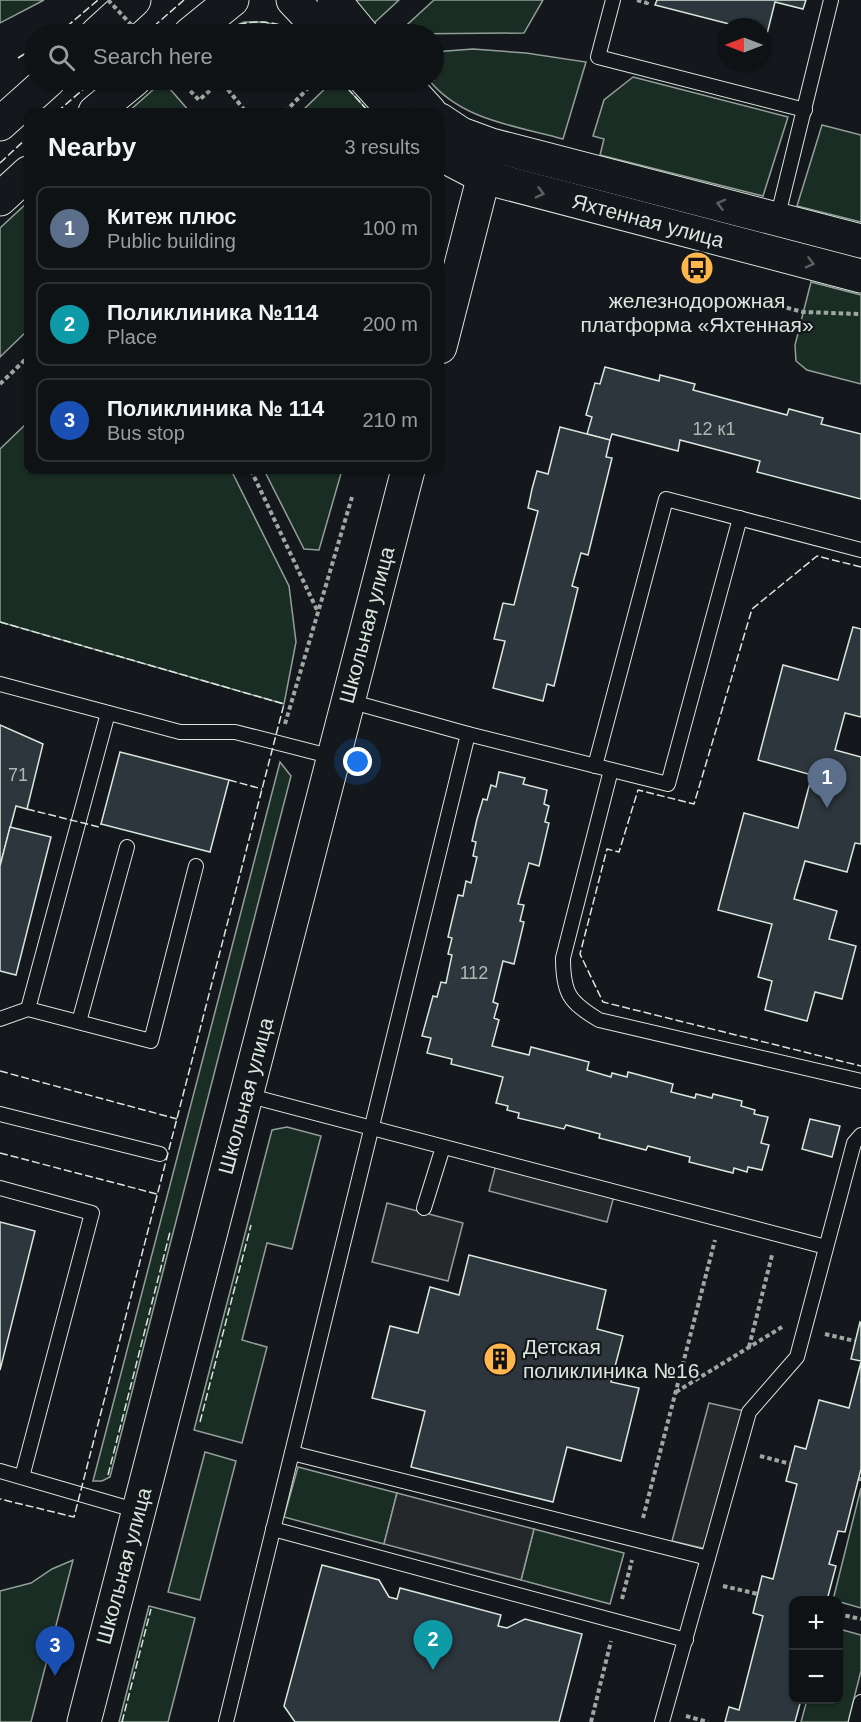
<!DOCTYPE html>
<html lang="en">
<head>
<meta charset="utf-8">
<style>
	body { margin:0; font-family:Arial,sans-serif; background:#1d2022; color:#f1f3f6 }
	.controls { position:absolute; right:18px; bottom:18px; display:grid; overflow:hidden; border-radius:12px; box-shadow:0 2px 4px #0004 }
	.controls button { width:54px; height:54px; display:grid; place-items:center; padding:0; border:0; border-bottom:2px solid #2f3234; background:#0f1215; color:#f1f3f6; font:30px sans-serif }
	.compass { position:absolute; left:717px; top:18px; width:54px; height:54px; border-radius:50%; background:#0f1215; box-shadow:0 2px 4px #0004; rotate:270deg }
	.you { position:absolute; left:358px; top:762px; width:21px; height:21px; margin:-15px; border:4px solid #fff; border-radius:50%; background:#1a73e8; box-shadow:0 0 0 9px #1a73e833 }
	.badge { display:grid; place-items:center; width:39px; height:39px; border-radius:50%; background:#b45309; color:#fff; font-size:20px; font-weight:700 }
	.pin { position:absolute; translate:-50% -50px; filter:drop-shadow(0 2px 3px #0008) }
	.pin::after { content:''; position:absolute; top:32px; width:21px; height:18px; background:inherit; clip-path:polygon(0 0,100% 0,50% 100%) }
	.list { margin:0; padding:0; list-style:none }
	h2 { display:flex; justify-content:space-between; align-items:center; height:78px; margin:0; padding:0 24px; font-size:26px }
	h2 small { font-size:20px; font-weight:400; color:#9b9ea0 }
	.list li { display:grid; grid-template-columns:39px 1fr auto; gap:18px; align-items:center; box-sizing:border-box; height:84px; margin:0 12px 12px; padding:0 12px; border:2px solid #2f3234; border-radius:12px }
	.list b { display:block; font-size:22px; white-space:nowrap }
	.list p { margin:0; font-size:20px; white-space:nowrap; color:#9b9ea0 }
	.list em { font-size:20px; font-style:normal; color:#9b9ea0 }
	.icon { flex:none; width:33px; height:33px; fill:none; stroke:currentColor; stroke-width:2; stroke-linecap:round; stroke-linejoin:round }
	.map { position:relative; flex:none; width:861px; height:1722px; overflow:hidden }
	.search { position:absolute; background:#0f1215; box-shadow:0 2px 4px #0004; left:24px; top:24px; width:420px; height:66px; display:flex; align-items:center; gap:15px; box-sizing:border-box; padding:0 21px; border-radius:33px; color:#9b9ea0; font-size:22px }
	.panel { position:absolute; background:#0f1215; box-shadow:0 2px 4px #0004; left:24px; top:108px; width:420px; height:366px; border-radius:12px }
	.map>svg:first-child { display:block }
</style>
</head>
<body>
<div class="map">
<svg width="861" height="1722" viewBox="0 0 861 1722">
	<rect width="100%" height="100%" fill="#14181c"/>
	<g fill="#1a2d24" stroke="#939e99" stroke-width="1.5">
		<polygon points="0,0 44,0 0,23"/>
		<polygon points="353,0 399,0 373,24"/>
		<polygon points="434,0 543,0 524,33 397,34"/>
		<polygon points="244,22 265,22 296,32 293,34 228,34 224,31"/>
		<path d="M473,49L526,53L586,62L563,139C516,126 461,120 429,80H434V52Z"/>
		<polygon points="633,77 788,117 763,196 600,155 604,139 593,136 604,100"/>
		<polygon points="334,80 340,80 369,112 301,112"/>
		<polygon points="163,81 190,112 128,112"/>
		<polygon points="822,125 861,135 861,222 797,206"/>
		<polygon points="28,202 28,330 0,357 0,228"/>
		<polygon points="811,282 861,295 861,384 807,370 796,361 795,345"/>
		<polygon points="28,422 28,470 231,470 289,586 296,642 284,704 0,622 0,449"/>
		<polygon points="264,470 342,470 319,550 304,549"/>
		<polygon points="280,762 291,776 110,1477 102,1481 93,1481"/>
		<polygon points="287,1127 321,1136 292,1249 267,1243 242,1340 267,1347 242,1443 194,1430 272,1130"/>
		<polygon points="205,1452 236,1461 200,1600 168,1592"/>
		<polygon points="298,1467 397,1493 384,1544 284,1517"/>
		<polygon points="861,1488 861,1608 833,1600"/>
		<polygon points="534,1529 624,1553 610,1604 521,1580"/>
		<polygon points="73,1560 31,1722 0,1722 0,1591 31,1583 52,1569"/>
		<polygon points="149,1606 195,1618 168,1722 119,1722"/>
		<polygon points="839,1629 861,1635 861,1671 848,1722 801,1722 807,1700 838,1700"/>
	</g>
	<g fill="#24282b" stroke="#939e99" stroke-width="1.5">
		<polygon points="497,1161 615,1192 607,1222 489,1191"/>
		<polygon points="387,1203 463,1223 448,1281 372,1262"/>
		<polygon points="709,1403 749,1412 711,1550 672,1541"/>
		<polygon points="397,1493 534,1529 521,1580 384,1544"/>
	</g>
	<g fill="#2c363c" stroke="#d8e6dc" stroke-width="1.5">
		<polygon points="657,0 806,0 803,9 775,2 767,34 762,32 762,27 741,27 655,5"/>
		<polygon points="605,367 659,381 660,375 695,384 693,390 787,415 789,409 823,418 821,424 861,434 861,499 757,472 760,461 680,440 678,451 612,434 610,440 587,434 592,417 586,415 595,383 600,384"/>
		<polygon points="560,427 610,440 606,457 612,458 588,555 581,553 572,586 578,588 554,686 547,684 543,701 493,688 505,641 494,639 503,603 514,605 538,511 528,508 532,489 537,471 548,474"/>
		<polygon points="853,627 861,629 861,717 845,713 835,750 861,757 861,844 855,843 847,872 805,861 794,899 837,911 829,939 856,946 842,999 815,992 807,1021 765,1010 772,981 758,977 772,924 718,910 744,813 798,828 812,775 758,760 783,665 838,680"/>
		<polygon points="0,725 43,744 27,809 16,806 0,866"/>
		<polygon points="120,752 229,780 210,852 101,824"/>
		<polygon points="499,772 525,778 523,784 547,790 544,804 549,806 545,822 549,823 539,866 529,863 518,904 524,905 520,921 524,922 514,964 503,961 493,1002 498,1004 494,1018 499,1020 492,1046 529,1055 531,1047 589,1062 587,1070 611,1077 612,1073 627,1077 628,1072 673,1084 671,1092 695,1098 696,1094 712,1098 713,1094 742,1101 741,1106 755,1110 754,1114 768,1117 761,1143 769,1145 762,1170 748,1167 747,1172 734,1168 733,1173 689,1162 690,1157 648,1146 646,1150 599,1138 600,1134 566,1125 564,1129 518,1118 519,1113 507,1110 508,1106 496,1103 503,1077 451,1064 452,1059 427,1053 431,1038 422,1036 433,996 437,997 441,982 446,983 452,955 448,954 452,938 448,937 458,895 463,896 466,881 471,883 477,857 473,856 476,842 472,841 477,819 483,799 487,800 491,785 496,787"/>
		<polygon points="10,827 51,837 16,975 0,971 0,866"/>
		<polygon points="810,1119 840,1126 832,1157 802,1149"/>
		<polygon points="0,1222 35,1231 0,1370"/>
		<polygon points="469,1255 606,1290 597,1329 623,1336 611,1382 639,1388 621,1461 567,1447 553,1502 411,1467 425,1411 372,1398 390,1326 418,1333 430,1287 459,1295"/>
		<polygon points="860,1322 861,1323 861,1361 851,1359"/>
		<polygon points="861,1362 861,1469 845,1532 838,1531 829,1564 836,1566 827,1600 794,1600 794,1700 801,1700 795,1722 725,1722 729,1707 739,1710 763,1616 753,1613 762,1576 773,1579 797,1484 786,1481 795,1446 806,1449 819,1400 849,1408"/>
		<polygon points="322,1565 379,1580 389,1597 397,1599 400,1588 501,1615 498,1626 507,1628 525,1619 582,1634 559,1722 295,1722 284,1706"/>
	</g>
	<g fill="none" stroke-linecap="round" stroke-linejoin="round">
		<defs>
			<g id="service">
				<polyline points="613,0 598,57 805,110"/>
				<polyline points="777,219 831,0"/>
				<polyline points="0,684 180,732 235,732 333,757"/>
				<polyline points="349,701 468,734"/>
				<polyline points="595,766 666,499 861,550"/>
				<path d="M611,770L563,958C563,993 569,1002 599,1020L861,1081"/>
				<polyline points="28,1009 108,713"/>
				<polyline points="0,1019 28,1009 151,1041 196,866"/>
				<polyline points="79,1022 127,847"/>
				<polyline points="246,1095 826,1247"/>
				<polyline points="0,1114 160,1154"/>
				<polyline points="0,1188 92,1213 22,1477"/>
				<polyline points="424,1208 443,1147"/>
				<polyline points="292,1453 708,1558"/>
				<polyline points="0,1471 138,1511"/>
				<polyline points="273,1529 686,1640"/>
				<polyline points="226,1722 468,734 668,784 740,518"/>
				<polyline points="662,1722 749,1412 797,1357 854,1143 861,1135"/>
				<polyline points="856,1722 861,1702"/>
			</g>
			<g id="tertiary">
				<polyline points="334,0 362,34"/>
				<polyline points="401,80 430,112"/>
				<polyline points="440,120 461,134 491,145 861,241"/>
				<polyline points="440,347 491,148"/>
				<polyline points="84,1722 408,470"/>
			</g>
			<g id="secondary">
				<polyline points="293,0 325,34"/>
				<polyline points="366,80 395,112"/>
				<polyline points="440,154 484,177 861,276"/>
			</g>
			<g id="primary">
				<polyline points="97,34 134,0"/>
				<polyline points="190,34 232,0"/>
				<polyline points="95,112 134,80"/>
				<polyline points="0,124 49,80"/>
				<polyline points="0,199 28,173"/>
			</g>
		</defs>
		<use href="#service" stroke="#d8e6dc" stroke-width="16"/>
		<use href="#tertiary" stroke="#d8e6dc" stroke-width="35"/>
		<use href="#secondary" stroke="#d8e6dc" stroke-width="35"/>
		<use href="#primary" stroke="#d8e6dc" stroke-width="35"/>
		<g stroke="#9da8a2" stroke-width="4" stroke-dasharray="4.5 3" stroke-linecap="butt">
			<polyline points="637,0 647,3 648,0"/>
			<polyline points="180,80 199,100 221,81 246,112"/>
			<polyline points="285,112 316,80"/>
			<polyline points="765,302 803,312 861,314"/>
			<polyline points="0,384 28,357"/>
			<polyline points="251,470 317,610"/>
			<polyline points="285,724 352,497"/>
			<polyline points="825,1334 855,1341"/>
			<polyline points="749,1347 772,1255"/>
			<polyline points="676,1392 782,1327"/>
			<polyline points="760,1456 791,1464"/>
			<polyline points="859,1479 861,1479"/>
			<polyline points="643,1518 715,1240"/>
			<polyline points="723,1586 758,1594"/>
			<polyline points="622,1599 632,1560"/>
			<polyline points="838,1614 861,1619"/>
			<polyline points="686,1716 708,1722"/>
			<polyline points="591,1722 611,1641"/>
		</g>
		<use href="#service" stroke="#14181c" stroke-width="14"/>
		<use href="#tertiary" stroke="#14181c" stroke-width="33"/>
		<use href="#secondary" stroke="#14181c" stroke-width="33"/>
		<use href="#primary" stroke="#14181c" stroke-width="33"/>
		<polyline stroke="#9da8a2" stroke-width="4" stroke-dasharray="4.5 3" stroke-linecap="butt" points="108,0 140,34"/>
		<g stroke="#d8e6dc" stroke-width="1.5" stroke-dasharray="8 3" stroke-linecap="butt">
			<polyline points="374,25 381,34"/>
			<polyline points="58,34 98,0"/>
			<polyline points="145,34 184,0"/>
			<path d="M219,34C239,18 278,18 298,34"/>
			<polyline points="18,58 34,48"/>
			<polyline points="340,80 369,112"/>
			<polyline points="163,81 164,80"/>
			<polyline points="57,112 94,80"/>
			<polyline points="0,163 28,137"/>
			<polyline points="861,567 817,556 752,609 694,804 638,790 619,852 607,849 580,954 603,1002 861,1066"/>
			<polyline points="0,622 284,704 74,1517 0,1499"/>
			<polyline points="229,780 262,789"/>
			<polyline points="27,809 99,827 101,824"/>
			<polyline points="0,1071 177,1119"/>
			<polyline points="0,1153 157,1194"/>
			<polyline points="200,1422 251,1225"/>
			<polyline points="108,1475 170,1232"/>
			<polyline points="122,1722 151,1609"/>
		</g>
	</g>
	<defs><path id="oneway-chevron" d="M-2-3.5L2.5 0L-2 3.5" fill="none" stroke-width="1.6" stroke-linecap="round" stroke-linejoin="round" transform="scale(1.5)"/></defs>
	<g stroke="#59605f">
		<use href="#oneway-chevron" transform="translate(540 193) rotate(15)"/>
		<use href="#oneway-chevron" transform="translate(721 204) rotate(-165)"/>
		<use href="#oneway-chevron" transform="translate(810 263) rotate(14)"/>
	</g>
	<defs>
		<symbol id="bus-disc" viewBox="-11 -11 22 22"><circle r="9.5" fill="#ffb74d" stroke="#14181c"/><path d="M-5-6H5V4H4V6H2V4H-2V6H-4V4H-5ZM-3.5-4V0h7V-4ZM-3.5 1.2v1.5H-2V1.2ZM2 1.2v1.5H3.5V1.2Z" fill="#111"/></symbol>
		<symbol id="building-disc" viewBox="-11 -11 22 22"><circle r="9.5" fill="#ffb74d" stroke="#14181c"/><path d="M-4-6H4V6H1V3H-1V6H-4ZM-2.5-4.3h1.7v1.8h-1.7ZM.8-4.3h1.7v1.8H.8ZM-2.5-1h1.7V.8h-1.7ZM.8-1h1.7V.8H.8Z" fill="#111"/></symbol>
	</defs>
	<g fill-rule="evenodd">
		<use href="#bus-disc" x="678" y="249" width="38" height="38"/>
		<use href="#building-disc" x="481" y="1340" width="38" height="38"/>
	</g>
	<g text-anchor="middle" stroke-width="4.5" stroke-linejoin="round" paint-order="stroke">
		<g font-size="18" fill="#adbab4">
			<text x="714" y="435">12 к1</text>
			<text x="18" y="781">71</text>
			<text x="474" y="979">112</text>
		</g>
		<g font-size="21" fill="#d8e6dc" stroke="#14181c">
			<text transform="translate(648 221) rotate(15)" y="7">Яхтенная улица</text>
			<text transform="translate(367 625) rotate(-75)" y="7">Школьная улица</text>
			<text transform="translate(246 1096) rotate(-75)" y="7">Школьная улица</text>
			<text transform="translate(124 1566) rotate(-75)" y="7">Школьная улица</text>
		</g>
		<g font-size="21" fill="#d8e6dc" stroke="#14181c">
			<text x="697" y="308">железнодорожная<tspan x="697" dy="24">платформа «Яхтенная»</tspan></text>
			<text x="523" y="1354" text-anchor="start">Детская<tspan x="523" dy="24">поликлиника №16</tspan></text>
		</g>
	</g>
</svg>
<div class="controls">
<button>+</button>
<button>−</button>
</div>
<svg class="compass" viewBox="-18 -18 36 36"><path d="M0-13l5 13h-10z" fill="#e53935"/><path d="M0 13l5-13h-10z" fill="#9b9ea0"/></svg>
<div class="you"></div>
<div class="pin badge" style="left:827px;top:808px;background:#5c6f8a">1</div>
<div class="pin badge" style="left:433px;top:1670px;background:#0f9aa8">2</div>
<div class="pin badge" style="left:55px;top:1676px;background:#1a4fb4">3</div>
<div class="search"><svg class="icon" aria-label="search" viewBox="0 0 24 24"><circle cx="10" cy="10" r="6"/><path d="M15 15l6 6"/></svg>Search here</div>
<section class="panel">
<h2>Nearby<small>3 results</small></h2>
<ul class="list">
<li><span class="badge" style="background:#5c6f8a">1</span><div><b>Китеж плюс</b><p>Public building</p></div><em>100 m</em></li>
<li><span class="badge" style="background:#0f9aa8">2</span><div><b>Поликлиника №114</b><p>Place</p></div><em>200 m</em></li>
<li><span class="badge" style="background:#1a4fb4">3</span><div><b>Поликлиника № 114</b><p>Bus stop</p></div><em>210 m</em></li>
</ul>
</section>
</div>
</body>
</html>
